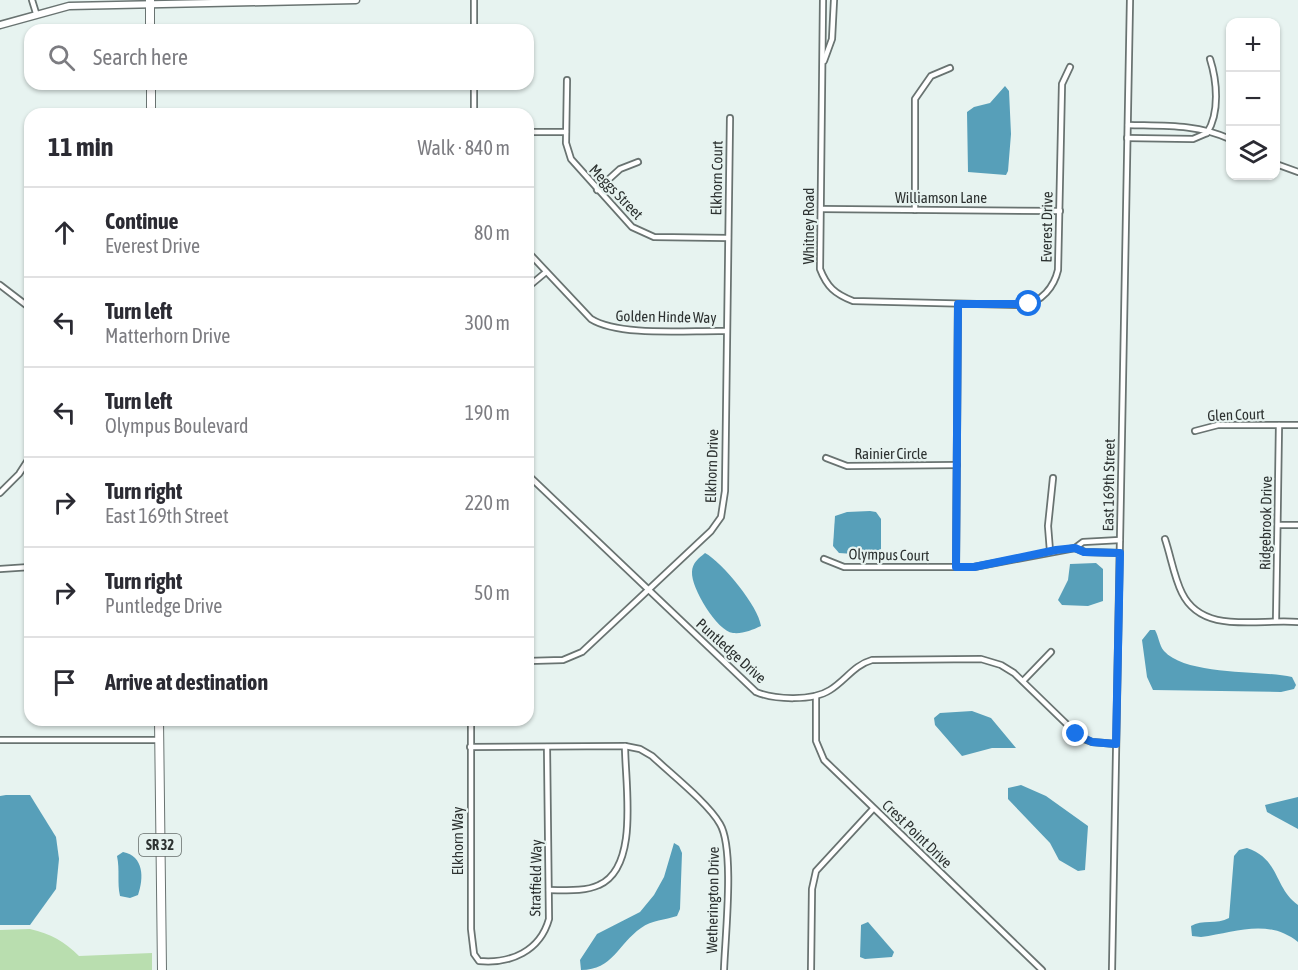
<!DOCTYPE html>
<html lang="en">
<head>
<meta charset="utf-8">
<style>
	body { margin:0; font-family:"Asap Condensed",sans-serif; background:#f2f2f3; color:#2b2b33 }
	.controls { position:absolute; right:18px; top:18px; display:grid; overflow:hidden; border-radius:12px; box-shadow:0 2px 4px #0004 }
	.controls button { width:54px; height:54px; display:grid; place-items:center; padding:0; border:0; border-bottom:2px solid #e1e1e2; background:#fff; color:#2b2b33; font:30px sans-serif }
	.stop { position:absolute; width:18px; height:18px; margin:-14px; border:4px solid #1a73e8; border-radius:50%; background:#fff }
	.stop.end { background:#1a73e8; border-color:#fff; box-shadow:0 2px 6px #0008 }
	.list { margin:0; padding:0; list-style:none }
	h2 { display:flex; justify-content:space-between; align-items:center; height:78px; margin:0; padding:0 24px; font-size:26px }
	h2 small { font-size:20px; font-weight:400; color:#7c7c81 }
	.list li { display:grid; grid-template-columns:39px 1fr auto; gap:18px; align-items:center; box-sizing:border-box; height:90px; padding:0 24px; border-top:2px solid #e1e1e2 }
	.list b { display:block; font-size:22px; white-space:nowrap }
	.list p { margin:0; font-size:20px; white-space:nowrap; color:#7c7c81 }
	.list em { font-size:20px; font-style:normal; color:#7c7c81 }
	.icon { flex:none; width:33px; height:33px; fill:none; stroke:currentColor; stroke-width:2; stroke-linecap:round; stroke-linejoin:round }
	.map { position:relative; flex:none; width:1298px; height:970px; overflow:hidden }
	.search { position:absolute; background:#fff; box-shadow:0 2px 4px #0004; left:24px; top:24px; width:510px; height:66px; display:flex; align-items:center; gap:15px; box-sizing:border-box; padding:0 21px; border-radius:18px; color:#7c7c81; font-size:22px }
	.panel { position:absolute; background:#fff; box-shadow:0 2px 4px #0004; left:24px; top:108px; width:510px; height:618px; border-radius:18px }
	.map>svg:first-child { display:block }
</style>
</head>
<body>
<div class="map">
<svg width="1298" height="970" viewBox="0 0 1298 970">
	<rect width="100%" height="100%" fill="#e7f3f0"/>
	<path fill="#b9deaf" d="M30,929C51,934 64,941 79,956L152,953V970H0V930Z"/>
	<g fill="#579fb9">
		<polygon points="1005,86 1009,91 1011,134 1008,171 1006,175 968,172 967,112 974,107 990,103"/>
		<polygon points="870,511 876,512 881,519 881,549 868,555 839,553 833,546 835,516 847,512"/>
		<path d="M705,553C722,562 759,607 761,626C752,630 743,634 733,633C717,631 691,588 692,572C692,563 699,558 705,553Z"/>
		<polygon points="1096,563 1103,569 1103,601 1088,606 1062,605 1058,600 1068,580 1070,564"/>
		<path d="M1150,630H1155C1159,637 1159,645 1164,651C1187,676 1260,670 1292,677L1296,685L1294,689L1281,692L1153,690L1147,677L1142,640Z"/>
		<polygon points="972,711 991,718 1016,748 992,748 962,756 935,725 934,718 940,713"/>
		<polygon points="1021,785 1046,796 1088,826 1085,870 1078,871 1059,860 1050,843 1008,799 1008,788"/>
		<polygon points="6,795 30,795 56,837 59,859 56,889 30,925 0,925 0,796"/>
		<polygon points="1298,797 1298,829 1267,812 1265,805"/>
		<path d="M674,843L679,846L682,853L680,909L677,916C665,920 652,920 641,928C618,944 613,970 581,970L580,960L597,934L640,912L654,895L664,877Z"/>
		<path d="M1247,848C1280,859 1274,888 1298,905V942C1268,918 1236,932 1201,937L1192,936L1191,926C1202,919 1217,925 1229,918L1234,856L1239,850Z"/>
		<path d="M123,852C144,856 144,878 138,895L130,898L120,896C117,883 120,870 117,856Z"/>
		<polygon points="868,922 894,952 892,957 865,959 860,957 861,925"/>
	</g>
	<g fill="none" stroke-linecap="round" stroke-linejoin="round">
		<defs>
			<g id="minor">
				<polyline points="32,0 36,13"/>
				<polyline points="474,0 474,30"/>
				<path d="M823,0L820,269C827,287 835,294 853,301L1023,305C1042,302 1054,287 1058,270L1062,84L1070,67"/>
				<polyline points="824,61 832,39 834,0"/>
				<polyline points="567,80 566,143 571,159 632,227 654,237 728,238"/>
				<polyline points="474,84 474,114"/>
				<path d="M1128,125C1165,126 1196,124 1230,139"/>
				<polyline points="528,132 566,132"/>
				<path d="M1207,133C1220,112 1217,81 1210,59"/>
				<polyline points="1127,138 1193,139 1207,133"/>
				<polyline points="1276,164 1298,172"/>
				<polyline points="597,190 620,169 638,162"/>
				<polyline points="821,209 1060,211"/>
				<polyline points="915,210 915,99 931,76 950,68"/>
				<path d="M528,252L591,319C620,337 690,330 726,331"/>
				<polyline points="0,285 30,308"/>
				<polyline points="528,287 546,272"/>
				<polyline points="1195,431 1218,425 1298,425"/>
				<polyline points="826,458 847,466 957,465"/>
				<path d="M528,475L756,692C775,700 813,701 830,690C846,680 854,665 872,660L981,659L1001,665L1014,673L1081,738L1092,742L1116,744"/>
				<polyline points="0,493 19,474 30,457"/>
				<polyline points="1278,525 1298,525"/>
				<path d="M1165,539C1171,557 1174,577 1182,593C1203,636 1260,618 1298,622"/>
				<polyline points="1075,548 1083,542 1120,540"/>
				<polyline points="1050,551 1048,526 1053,478"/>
				<polyline points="824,559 844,567 974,567 1075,548 1085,552 1120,553"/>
				<polyline points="956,567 958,304"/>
				<polyline points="0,569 30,567"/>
				<polyline points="1276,621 1279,425"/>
				<polyline points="528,661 563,660 582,652 711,531 721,517 725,491 730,118"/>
				<polyline points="1023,681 1051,652"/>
				<polyline points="816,696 816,741 824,760 1042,970"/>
				<path d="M471,720V929L474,954L479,961C511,964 540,951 549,919L547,747"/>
				<polyline points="0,740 159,740"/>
				<path d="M470,747L625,746L640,749L652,756C671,774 708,803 720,824C735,849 725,938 724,970"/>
				<path d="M549,890C565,890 584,892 599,885C640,867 625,784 625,746"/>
				<polyline points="811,970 812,889 816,871 873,809"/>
				<polyline points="1112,970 1130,0"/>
			</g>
			<polyline id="tertiary" points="0,25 69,6 356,0"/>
			<g id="primary">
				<polyline points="150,0 150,30"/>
				<polyline points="151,84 151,114"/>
				<polyline points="159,720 162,970"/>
			</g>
		</defs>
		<use href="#minor" stroke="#697371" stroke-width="8"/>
		<use href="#tertiary" stroke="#697371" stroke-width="9"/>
		<use href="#primary" stroke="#697371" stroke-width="10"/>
		<use href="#minor" stroke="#fff" stroke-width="4.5"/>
		<use href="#tertiary" stroke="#fff" stroke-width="6"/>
		<use href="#primary" stroke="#fff" stroke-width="8"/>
	</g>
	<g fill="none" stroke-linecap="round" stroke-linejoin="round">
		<polyline stroke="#1a73e8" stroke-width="8" points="1029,304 958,304 956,567 974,567 1056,550 1075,548 1084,552 1120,553 1116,744 1092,742 1076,734"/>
	</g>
	<g text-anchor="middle" stroke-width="4.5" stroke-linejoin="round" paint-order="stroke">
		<rect fill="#e7f3f0" stroke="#656c6a" stroke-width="1.5" x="139" y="834" width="42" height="22" rx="4.5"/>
		<g font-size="14" font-weight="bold" fill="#2d3231">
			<text x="160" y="850">SR 32</text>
		</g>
		<g font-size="15" fill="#2d3231" stroke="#e7f3f0">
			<text transform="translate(717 178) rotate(-89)" y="5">Elkhorn Court</text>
			<text transform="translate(616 192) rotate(46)" y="5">Meggs Street</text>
			<text x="941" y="203">Williamson Lane</text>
			<text transform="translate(809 226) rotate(-90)" y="5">Whitney Road</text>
			<text transform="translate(1047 227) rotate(-89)" y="5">Everest Drive</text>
			<text transform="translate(666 317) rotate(1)" y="5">Golden Hinde Way</text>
			<text transform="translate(1236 415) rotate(-2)" y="5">Glen Court</text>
			<text x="891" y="459">Rainier Circle</text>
			<text transform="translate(712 466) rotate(-88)" y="5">Elkhorn Drive</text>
			<text transform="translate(1109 485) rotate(-89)" y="5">East 169th Street</text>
			<text transform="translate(1266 523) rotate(-89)" y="5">Ridgebrook Drive</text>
			<text transform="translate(889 555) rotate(1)" y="5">Olympus Court</text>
			<text transform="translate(731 651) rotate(42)" y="5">Puntledge Drive</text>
			<text transform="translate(917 834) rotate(44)" y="5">Crest Point Drive</text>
			<text transform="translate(458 841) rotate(-90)" y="5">Elkhorn Way</text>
			<text transform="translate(536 878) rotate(-89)" y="5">Stratfield Way</text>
			<text transform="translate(713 900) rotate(-89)" y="5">Wetherington Drive</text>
		</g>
	</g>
</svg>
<div class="controls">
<button>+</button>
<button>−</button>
<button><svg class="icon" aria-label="layers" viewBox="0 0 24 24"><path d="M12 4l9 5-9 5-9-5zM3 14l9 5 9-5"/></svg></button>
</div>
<div class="stop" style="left:1029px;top:304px"></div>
<div class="stop end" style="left:1076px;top:734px"></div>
<div class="search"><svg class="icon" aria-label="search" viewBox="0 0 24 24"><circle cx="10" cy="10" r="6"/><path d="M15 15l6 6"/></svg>Search here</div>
<section class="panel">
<h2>11 min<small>Walk · 840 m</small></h2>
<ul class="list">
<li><svg class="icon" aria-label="ahead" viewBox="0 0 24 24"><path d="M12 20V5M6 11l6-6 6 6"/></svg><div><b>Continue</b><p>Everest Drive</p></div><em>80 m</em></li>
<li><svg class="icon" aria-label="left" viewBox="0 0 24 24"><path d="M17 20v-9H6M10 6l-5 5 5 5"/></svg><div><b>Turn left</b><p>Matterhorn Drive</p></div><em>300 m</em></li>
<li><svg class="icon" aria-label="left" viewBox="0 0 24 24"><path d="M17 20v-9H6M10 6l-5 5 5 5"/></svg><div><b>Turn left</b><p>Olympus Boulevard</p></div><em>190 m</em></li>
<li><svg class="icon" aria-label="right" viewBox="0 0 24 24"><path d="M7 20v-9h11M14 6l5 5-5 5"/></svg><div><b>Turn right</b><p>East 169th Street</p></div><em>220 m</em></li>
<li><svg class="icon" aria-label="right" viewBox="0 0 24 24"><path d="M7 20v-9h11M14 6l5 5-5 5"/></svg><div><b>Turn right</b><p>Puntledge Drive</p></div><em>50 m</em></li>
<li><svg class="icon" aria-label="arrive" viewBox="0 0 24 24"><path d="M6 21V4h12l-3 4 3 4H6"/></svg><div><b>Arrive at destination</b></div></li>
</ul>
</section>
</div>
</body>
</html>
